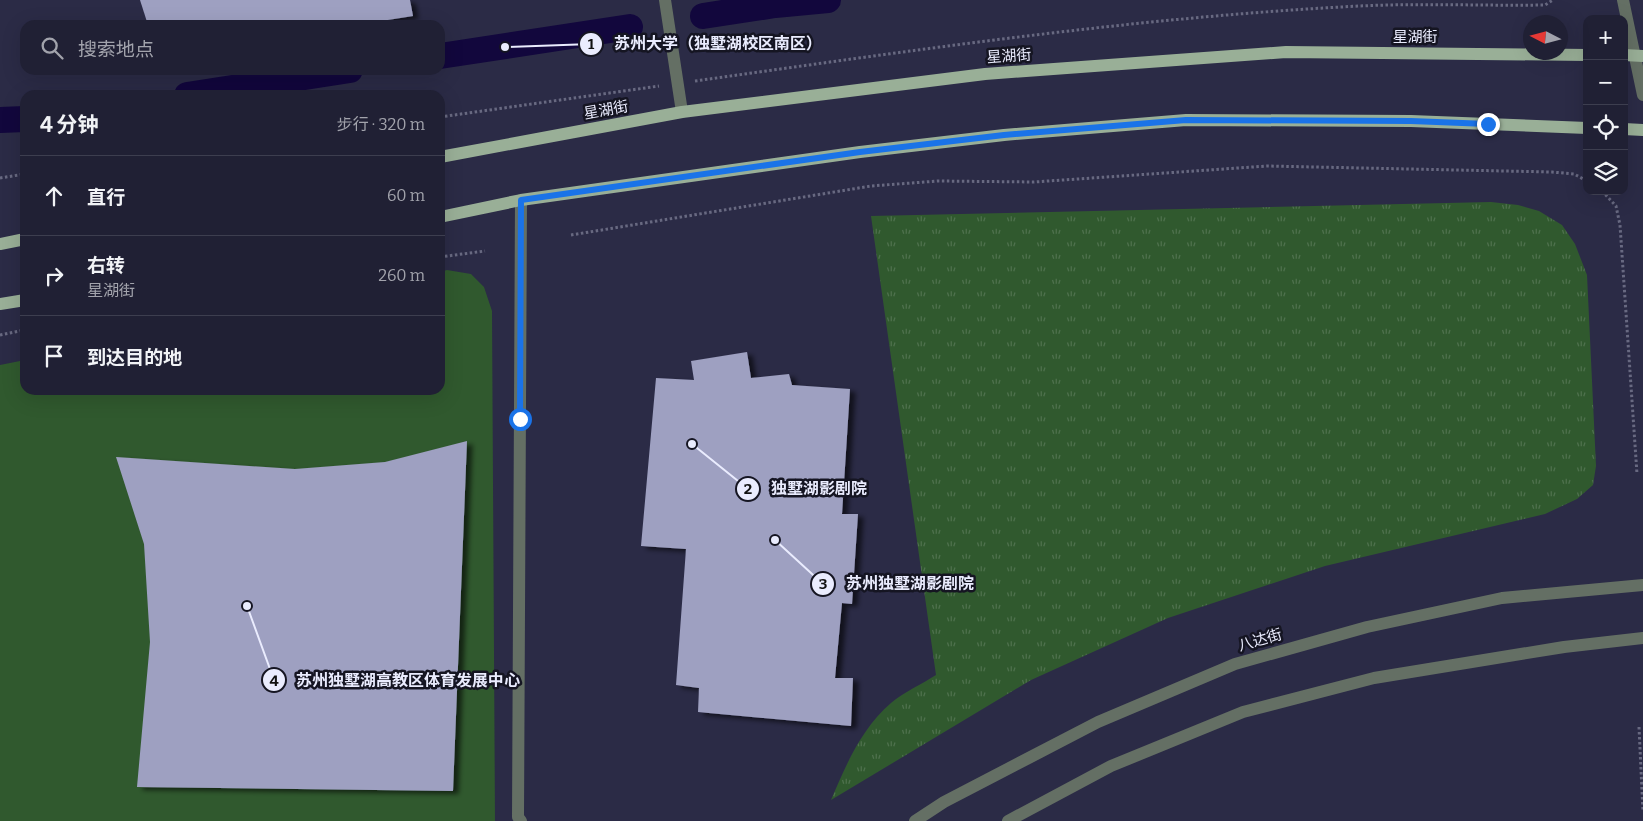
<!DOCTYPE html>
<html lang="zh">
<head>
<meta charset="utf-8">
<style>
	body { margin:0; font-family:Bitter,"Noto Sans SC",serif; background:#2d2d40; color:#f1f3f6 }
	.controls { position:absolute; right:15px; top:15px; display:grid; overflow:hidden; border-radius:10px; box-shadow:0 5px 20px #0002 }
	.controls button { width:45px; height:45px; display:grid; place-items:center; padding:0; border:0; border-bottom:1px solid #3d3e4f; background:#202034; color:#f1f3f6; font:25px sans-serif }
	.compass { position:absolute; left:1523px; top:15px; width:45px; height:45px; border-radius:50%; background:#202034; box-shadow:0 5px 20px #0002; rotate:276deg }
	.stop { position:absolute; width:15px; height:15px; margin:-11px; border:4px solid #1a73e8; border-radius:50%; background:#fff }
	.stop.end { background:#1a73e8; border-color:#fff; box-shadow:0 1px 5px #0008 }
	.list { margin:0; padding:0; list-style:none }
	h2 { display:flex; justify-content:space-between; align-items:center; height:65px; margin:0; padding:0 20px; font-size:21px }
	h2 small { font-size:16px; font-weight:400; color:#a2a3ac }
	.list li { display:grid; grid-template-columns:32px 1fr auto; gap:15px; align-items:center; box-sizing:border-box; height:80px; padding:0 20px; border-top:1px solid #3d3e4f }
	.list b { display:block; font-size:19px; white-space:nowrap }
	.list p { margin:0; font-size:16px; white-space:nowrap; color:#a2a3ac }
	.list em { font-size:16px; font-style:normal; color:#a2a3ac }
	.icon { flex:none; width:28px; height:28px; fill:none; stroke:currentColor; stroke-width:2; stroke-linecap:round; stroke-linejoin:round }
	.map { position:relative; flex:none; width:1643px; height:821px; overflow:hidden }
	.search { position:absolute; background:#202034; box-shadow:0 5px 20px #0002; left:20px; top:20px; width:425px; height:55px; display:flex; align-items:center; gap:12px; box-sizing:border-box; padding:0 18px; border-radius:15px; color:#a2a3ac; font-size:19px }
	.panel { position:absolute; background:#202034; box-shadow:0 5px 20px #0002; left:20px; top:90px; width:425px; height:305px; border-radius:15px }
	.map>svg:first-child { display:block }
</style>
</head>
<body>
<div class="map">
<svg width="1643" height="821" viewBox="0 0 1643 821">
	<defs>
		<pattern id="grass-tufts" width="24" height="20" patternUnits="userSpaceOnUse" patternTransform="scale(1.25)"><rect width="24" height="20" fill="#30592e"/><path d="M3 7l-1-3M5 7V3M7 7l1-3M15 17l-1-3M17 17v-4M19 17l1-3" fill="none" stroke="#4e714d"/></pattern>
		<filter id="shadow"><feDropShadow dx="5.5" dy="3" stdDeviation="2.5" flood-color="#0009"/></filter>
	</defs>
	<rect width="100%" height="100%" fill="#2b2b46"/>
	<path fill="url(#grass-tufts)" d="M1491,202L1518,205L1539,211L1562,225L1575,244L1587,275L1596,466L1593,485L1577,499L1545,514L1325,566L1168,618L1031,680L831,800C846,765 861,729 891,703C904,692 922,684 936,675L871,216Z"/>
	<polygon fill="#30592e" points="447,270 471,274 484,287 492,311 495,821 0,821 0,365 25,360 25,390 440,390 440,272"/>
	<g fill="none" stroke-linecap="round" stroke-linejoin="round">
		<g stroke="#12073d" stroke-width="26">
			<polyline points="703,16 775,5 828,0"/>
			<polyline points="440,56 630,27"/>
			<polyline points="187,95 350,70"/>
			<polyline points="0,120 25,119"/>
		</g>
	</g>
	<g fill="#9ea0c1" filter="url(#shadow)">
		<polygon points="140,0 410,0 413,16 356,25 148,25"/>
		<polygon points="747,352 751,378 789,374 792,385 850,389 842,514 858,514 852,604 842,603 835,678 853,678 851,726 698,712 699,688 676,685 686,549 641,546 656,378 694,380 691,361"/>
		<polygon points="467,441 453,791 137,787 150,642 144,544 116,457 295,469 385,462"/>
	</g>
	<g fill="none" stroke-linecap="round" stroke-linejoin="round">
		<g stroke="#686981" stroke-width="3" stroke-dasharray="2.5 2.5" stroke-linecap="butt">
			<path d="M695,81C916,50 1137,17 1360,6C1421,3 1483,6 1545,5L1553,0"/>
			<polyline points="440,117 659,86"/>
			<polyline points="0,178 25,174"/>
			<polyline points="1602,191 1616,206 1620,225 1637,474"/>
			<polyline points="571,235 871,186 938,181 1034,182 1267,166 1552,172 1574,174 1587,181"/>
			<polyline points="440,257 485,251"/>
			<polyline points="0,335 25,330"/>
			<polyline points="1639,727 1643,812"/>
		</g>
		<g stroke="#646f64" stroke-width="12">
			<polyline points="665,0 682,112"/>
			<polyline points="1623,0 1643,95"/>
			<polyline points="521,200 518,817 521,821"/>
			<polyline points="915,821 944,802 1098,722 1235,664 1367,627 1502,598 1643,585"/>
			<polyline points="1008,821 1111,766 1243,712 1374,678 1564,647 1643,638"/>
		</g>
		<g stroke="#99af97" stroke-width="12">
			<polyline points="1624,55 1643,56"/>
			<polyline points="1624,129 1643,130"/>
			<polyline points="440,157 682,112 985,74 1286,52 1587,55"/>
			<polyline points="440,217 521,200 860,152 1004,135 1186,120 1411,121 1587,128"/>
			<polyline points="0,244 25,239"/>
			<polyline points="0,304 25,300"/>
		</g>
	</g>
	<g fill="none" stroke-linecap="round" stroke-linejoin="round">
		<polyline stroke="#1a73e8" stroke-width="6" points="520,419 521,200 860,152 1004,135 1186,120 1411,121 1488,124"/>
	</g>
	<g text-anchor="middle" stroke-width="5" stroke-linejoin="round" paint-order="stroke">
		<g font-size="15" fill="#eaecfe" stroke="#151522">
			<text x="1415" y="42">星湖街</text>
			<text transform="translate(1009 56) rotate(-4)" y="5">星湖街</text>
			<text transform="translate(606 110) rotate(-10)" y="5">星湖街</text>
			<text transform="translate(1260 640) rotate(-16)" y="5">八达街</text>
		</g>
	</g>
	<path fill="none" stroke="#eaecfe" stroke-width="2" d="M505 47L591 44M692 444L748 489M775 540L823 584M247 606L274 680"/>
	<g fill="#eaecfe" stroke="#151522" stroke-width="2">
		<circle cx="505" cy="47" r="5"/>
		<circle cx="692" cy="444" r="5"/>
		<circle cx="775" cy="540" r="5"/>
		<circle cx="247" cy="606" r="5"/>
		<circle cx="591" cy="44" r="12"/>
		<circle cx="748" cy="489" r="12"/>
		<circle cx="823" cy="584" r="12"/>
		<circle cx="274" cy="680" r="12"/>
	</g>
	<g font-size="15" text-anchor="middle" font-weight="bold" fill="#111">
		<text x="591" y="49">1</text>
		<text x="748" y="494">2</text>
		<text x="823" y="589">3</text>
		<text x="274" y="686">4</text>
	</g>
	<g font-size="16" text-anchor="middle" font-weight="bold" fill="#eaecfe" stroke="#151522" stroke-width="5" stroke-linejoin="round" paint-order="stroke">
		<text x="718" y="49">苏州大学（独墅湖校区南区）</text>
		<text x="819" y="494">独墅湖影剧院</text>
		<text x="910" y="589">苏州独墅湖影剧院</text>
		<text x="408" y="686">苏州独墅湖高教区体育发展中心</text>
	</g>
</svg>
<div class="controls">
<button>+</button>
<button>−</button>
<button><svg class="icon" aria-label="locate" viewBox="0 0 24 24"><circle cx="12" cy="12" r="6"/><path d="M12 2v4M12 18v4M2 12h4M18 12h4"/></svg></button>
<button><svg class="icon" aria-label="layers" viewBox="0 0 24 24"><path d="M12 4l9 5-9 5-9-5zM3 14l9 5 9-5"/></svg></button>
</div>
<svg class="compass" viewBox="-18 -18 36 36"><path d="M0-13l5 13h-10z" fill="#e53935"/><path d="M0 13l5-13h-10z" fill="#a2a3ac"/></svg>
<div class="stop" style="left:520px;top:419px"></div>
<div class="stop end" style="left:1488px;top:124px"></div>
<div class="search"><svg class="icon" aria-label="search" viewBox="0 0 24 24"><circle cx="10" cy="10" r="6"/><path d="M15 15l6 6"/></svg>搜索地点</div>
<section class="panel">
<h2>4 分钟<small>步行 · 320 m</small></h2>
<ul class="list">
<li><svg class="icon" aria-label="ahead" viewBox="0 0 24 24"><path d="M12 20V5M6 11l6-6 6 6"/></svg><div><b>直行</b></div><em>60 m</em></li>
<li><svg class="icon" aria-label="right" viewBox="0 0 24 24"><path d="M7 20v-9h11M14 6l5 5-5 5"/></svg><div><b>右转</b><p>星湖街</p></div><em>260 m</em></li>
<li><svg class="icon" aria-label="arrive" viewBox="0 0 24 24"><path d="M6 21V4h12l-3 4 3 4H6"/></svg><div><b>到达目的地</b></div></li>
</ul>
</section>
</div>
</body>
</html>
